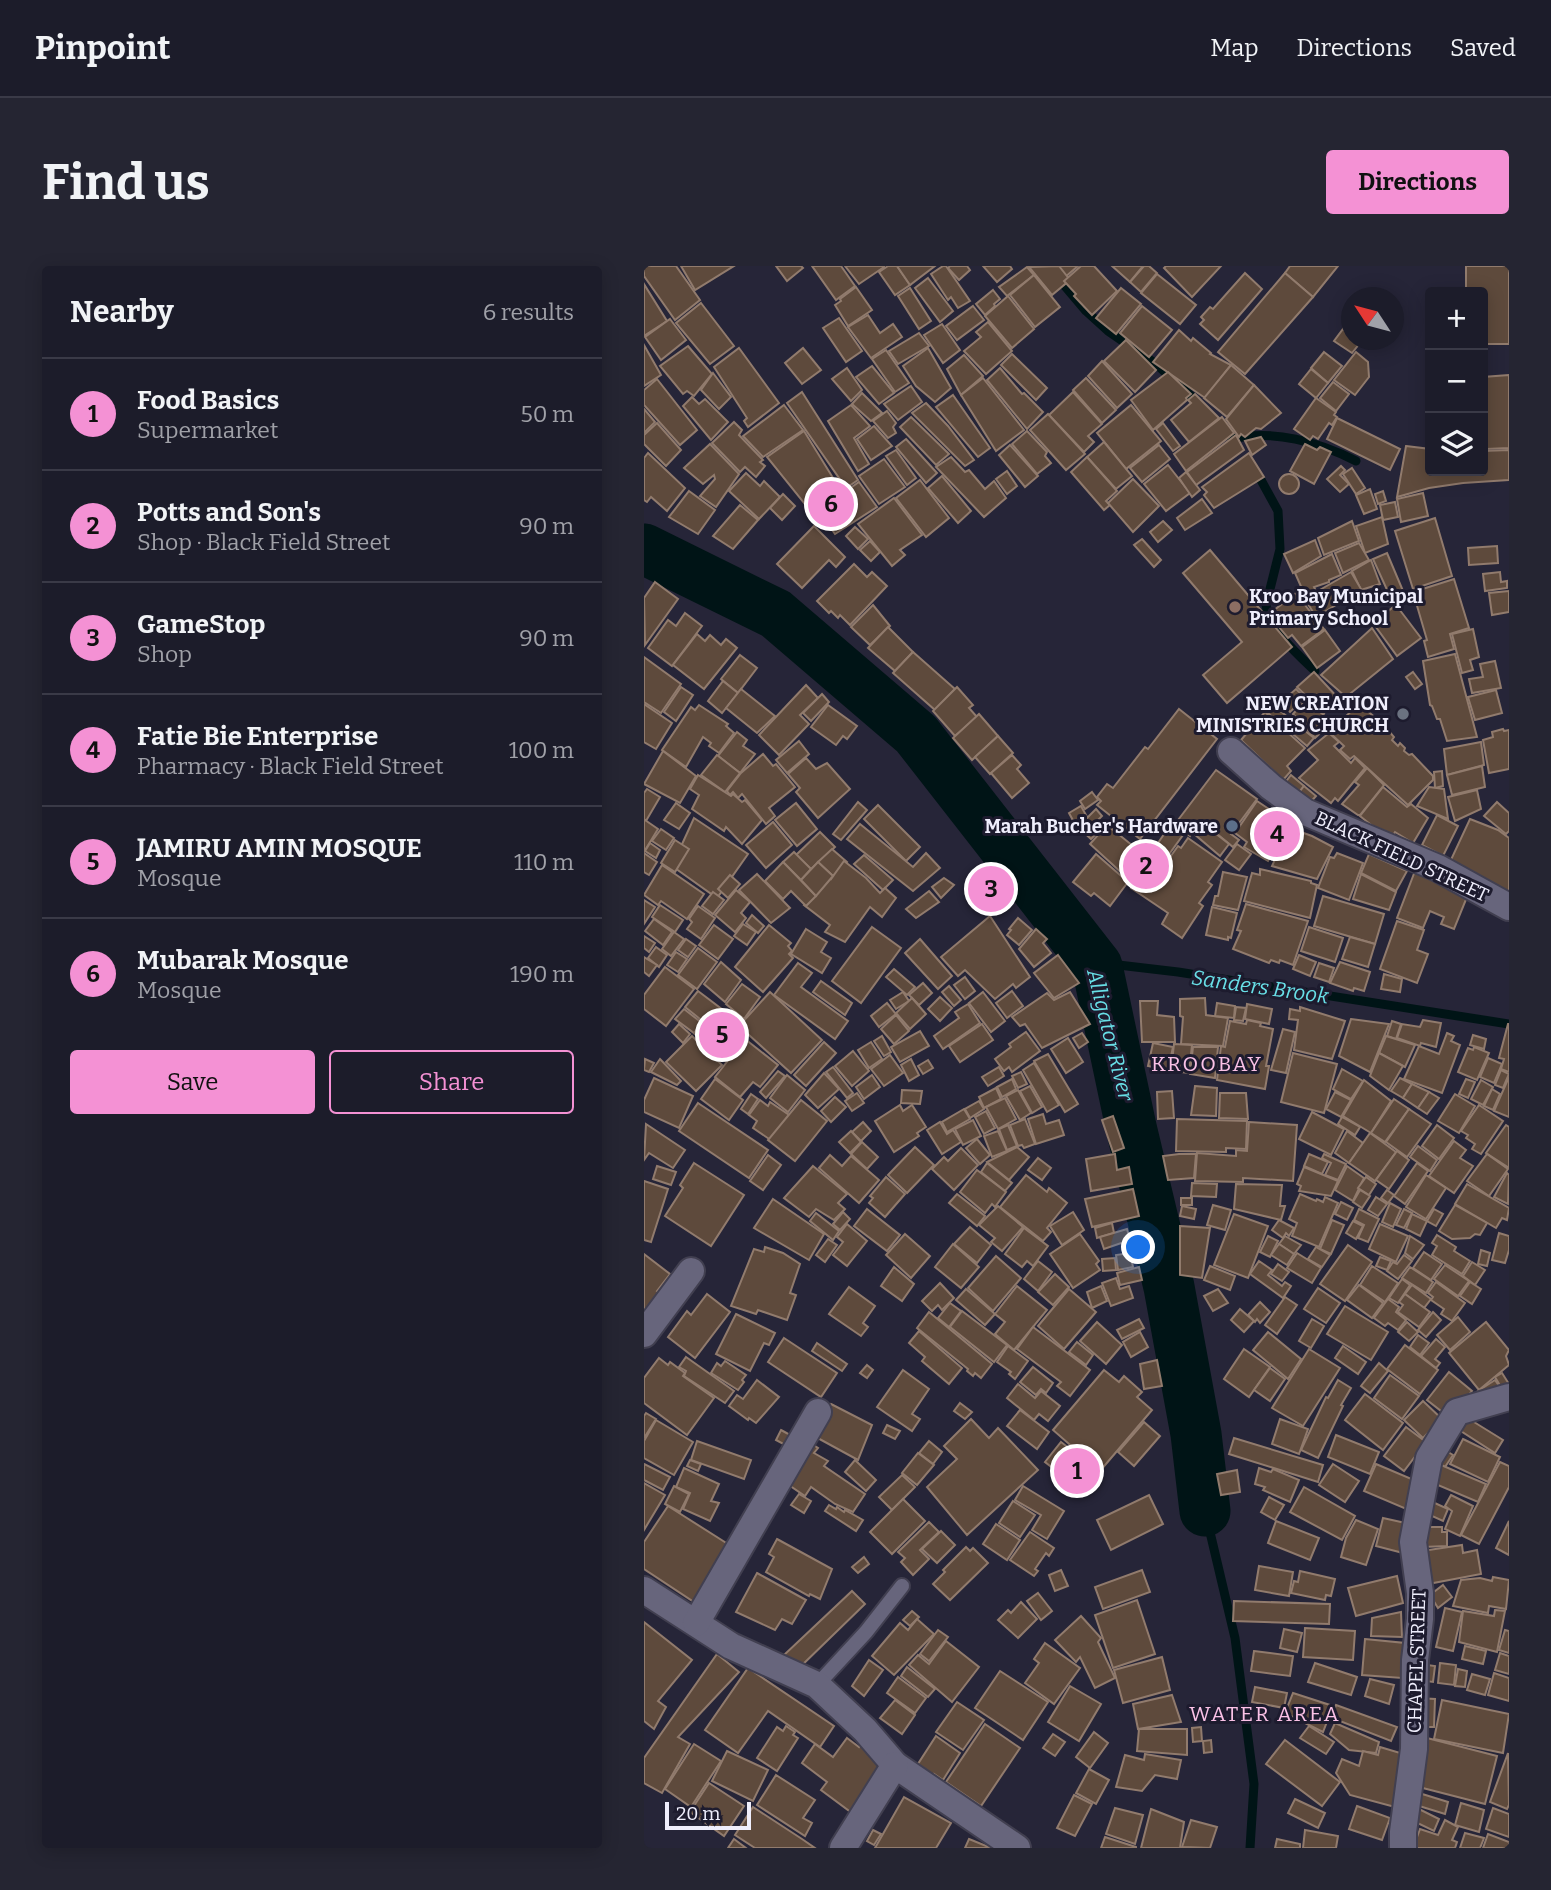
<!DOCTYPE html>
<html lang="en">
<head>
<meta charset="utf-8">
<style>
	body { margin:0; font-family:Bitter,serif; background:#252532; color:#f1f3f6 }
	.controls { position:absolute; right:21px; top:21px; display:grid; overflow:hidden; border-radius:7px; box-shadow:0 4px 18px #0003 }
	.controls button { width:63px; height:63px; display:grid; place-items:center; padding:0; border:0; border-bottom:2px solid #3a3a47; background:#1c1c2a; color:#f1f3f6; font:35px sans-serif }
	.compass { position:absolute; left:697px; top:21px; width:63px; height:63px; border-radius:50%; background:#1c1c2a; box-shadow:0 4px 18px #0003; rotate:306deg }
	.scale { position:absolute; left:21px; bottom:18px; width:86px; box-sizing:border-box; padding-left:7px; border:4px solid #efeefc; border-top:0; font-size:19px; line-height:24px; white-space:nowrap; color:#efeefc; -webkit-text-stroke:5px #1d1b2e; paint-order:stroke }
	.you { position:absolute; left:495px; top:982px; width:24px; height:24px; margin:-18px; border:5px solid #fff; border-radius:50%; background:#1a73e8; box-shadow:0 0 0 10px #1a73e833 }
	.badge { display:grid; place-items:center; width:46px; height:46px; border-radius:50%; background:#f491d4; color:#111; font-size:23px; font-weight:700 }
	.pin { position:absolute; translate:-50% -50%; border:4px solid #fff; box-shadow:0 2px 7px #0006 }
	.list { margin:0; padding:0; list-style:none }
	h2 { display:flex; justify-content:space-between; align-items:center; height:91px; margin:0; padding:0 28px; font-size:30px }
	h2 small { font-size:23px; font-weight:400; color:#a0a1a8 }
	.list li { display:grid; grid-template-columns:46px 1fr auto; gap:21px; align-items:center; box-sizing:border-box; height:112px; padding:0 28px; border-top:2px solid #3a3a47 }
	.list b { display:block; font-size:26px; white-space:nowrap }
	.list p { margin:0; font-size:23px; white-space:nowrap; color:#a0a1a8 }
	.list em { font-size:23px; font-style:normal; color:#a0a1a8 }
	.actions { display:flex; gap:14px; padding:21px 28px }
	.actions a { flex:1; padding:16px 0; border:2px solid #f491d4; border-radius:7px; text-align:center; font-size:24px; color:#f491d4 }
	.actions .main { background:#f491d4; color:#111 }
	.icon { flex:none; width:38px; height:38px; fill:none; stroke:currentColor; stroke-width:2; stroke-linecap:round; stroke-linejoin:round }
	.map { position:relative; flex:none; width:865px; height:1582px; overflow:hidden; border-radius:7px }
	header { display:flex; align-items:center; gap:42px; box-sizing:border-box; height:98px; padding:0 35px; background:#1c1c2a; border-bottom:2px solid #3a3a47 }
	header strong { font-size:33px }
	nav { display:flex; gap:38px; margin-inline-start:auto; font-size:24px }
	.intro { display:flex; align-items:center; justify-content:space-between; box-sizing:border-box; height:168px; padding:0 42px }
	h1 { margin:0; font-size:49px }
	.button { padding:18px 32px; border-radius:7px; background:#f491d4; color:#111; font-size:24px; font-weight:700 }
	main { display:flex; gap:42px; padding:0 42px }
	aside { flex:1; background:#1c1c2a; border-radius:7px; box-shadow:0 4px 18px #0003 }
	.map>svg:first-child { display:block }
</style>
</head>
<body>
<header>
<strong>Pinpoint</strong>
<nav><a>Map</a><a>Directions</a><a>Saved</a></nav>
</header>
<div class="intro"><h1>Find us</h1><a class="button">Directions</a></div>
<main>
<aside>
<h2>Nearby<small>6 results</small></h2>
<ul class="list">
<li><span class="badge">1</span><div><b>Food Basics</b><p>Supermarket</p></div><em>50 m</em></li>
<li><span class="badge">2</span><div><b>Potts and Son's</b><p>Shop · Black Field Street</p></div><em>90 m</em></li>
<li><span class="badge">3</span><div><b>GameStop</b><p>Shop</p></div><em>90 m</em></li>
<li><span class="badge">4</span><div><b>Fatie Bie Enterprise</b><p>Pharmacy · Black Field Street</p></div><em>100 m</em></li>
<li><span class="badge">5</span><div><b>JAMIRU AMIN MOSQUE</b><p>Mosque</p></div><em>110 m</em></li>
<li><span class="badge">6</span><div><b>Mubarak Mosque</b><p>Mosque</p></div><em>190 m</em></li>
</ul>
<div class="actions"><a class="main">Save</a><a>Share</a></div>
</aside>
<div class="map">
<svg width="865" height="1582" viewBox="0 0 865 1582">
	<rect width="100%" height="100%" fill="#262538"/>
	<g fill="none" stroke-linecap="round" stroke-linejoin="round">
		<g stroke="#001416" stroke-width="9">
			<polyline points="420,19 442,45 464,65 512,98 556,138"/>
			<path d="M580,162L588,173C629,163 675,176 712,195"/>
			<path d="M617,214L634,245L636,283L622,339C626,364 653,388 671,405"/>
			<polyline points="396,627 466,698 534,706 865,758"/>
			<polyline points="561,1245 591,1372 610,1518 606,1582"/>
		</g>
		<polyline stroke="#001416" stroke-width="51" points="0,283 132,348 272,468 453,700 487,861 525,1021 552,1168 561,1245"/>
	</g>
	<g fill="#5e4a3c" stroke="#917b6d" stroke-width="2">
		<polygon points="0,0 32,0 56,34 31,54 0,10"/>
		<polygon points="37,0 90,0 51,24"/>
		<polygon points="132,0 157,0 159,2 143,15"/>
		<polygon points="168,0 197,0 211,20 192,34"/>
		<polygon points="201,0 240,0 240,1 215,18"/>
		<polygon points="244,0 253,0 266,19 251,29 235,6"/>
		<polygon points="253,0 291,0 266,19"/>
		<polygon points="299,0 302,0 326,35 314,42 307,31 304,34 287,8"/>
		<polygon points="306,0 323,0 326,4 315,14 304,2"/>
		<polygon points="339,0 366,0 368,3 353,16"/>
		<polygon points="409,0 434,0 420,12"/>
		<polygon points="415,0 426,14 408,29 385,1"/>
		<polygon points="437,0 450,0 473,25 448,49 430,30 432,28 420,15"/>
		<polygon points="468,0 499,0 486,16"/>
		<polygon points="500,0 505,0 513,7 497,26 486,16"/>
		<polygon points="522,0 577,0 548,31 520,2"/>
		<polygon points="646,0 694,0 669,31 641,7"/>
		<polygon points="822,0 865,0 865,78 839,78 839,26 828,26 828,22 822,22"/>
		<polygon points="383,1 390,9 363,30 355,21"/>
		<polygon points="601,7 618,23 574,74 556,58 560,54 557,51 566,41 569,43"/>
		<polygon points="641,7 669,31 601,108 574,86"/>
		<polygon points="513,8 552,39 536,58 497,27"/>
		<polygon points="390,9 416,41 391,61 366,29"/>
		<polygon points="284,12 309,45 296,56 271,22"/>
		<polygon points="0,18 23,55 0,70"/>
		<polygon points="212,21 228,44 204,60 191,39 197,35 196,33"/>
		<polygon points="266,22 287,55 275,63 254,30"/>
		<polygon points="477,22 497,38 472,68 452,52"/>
		<polygon points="349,24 356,33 350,38 351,40 341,49 332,38"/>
		<polygon points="364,30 390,63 368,82 341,50"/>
		<polygon points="57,37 90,80 66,98 32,57"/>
		<polygon points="329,40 340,54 313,74 302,60"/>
		<polygon points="498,40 528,64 505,91 476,67"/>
		<polygon points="224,49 236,67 249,58 258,71 227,92 204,61"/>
		<polygon points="195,52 218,85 202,96 179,62"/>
		<polygon points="26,53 42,74 17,94 1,71"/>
		<polygon points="344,56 368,85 342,108 320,85 337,71 332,66"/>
		<polygon points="298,58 316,84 299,97 280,69"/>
		<polygon points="699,63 708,70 708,74 716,77 708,87 690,75"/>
		<polygon points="535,64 547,75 549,72 567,87 566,88 587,99 561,132 509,96"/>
		<polygon points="275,67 285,80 254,98 245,85"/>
		<polygon points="482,74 512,104 491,126 460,95"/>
		<polygon points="0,79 17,109 0,120"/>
		<polygon points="44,80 68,108 50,130 43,125 39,128 16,100"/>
		<polygon points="95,82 135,137 104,161 100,155 103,152 70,101"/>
		<polygon points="159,82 177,104 158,118 141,97"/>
		<polygon points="284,82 307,122 291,136 272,120 259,100"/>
		<polygon points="242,84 265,117 251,126 228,93"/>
		<polygon points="680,86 698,100 684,117 667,102"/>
		<polygon points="712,86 724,96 725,111 711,129 690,114"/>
		<polygon points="368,88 403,122 392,134 357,99"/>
		<polygon points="320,89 339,110 317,129 303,103"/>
		<polygon points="458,95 488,128 473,142 444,110"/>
		<polygon points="587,99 610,119 583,151 560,132"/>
		<polygon points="228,100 250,127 235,138 212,111"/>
		<polygon points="203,102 218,124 207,135 188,113"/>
		<polygon points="356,102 378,128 380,127 399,146 383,163 343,114"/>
		<polygon points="667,103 684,117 672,132 655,118"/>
		<polygon points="524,106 547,128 542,132 543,134 509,164 487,134"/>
		<polygon points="69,107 87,131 75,143 57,124"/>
		<polygon points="865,109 865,182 842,183 839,111"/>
		<polygon points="339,112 380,164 352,185 317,129"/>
		<polygon points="442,112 472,144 458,157 429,124"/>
		<polygon points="13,113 53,164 36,179 0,139 0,124"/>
		<polygon points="689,116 705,128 692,145 676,132"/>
		<polygon points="610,119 637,147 617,163 612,162 601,171 597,168 595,171 582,153"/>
		<polygon points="267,120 278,136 254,154 240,138"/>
		<polygon points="158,126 214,214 202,222 143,137"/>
		<polygon points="429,126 458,158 444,170 450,176 440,186 405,149"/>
		<polygon points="218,127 238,147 227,155 208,138"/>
		<polygon points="551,128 575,152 545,176 527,154 547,137 544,134"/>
		<polygon points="309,129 346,182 334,191 292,141"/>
		<polygon points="48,131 55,138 61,133 84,156 67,174 39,140"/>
		<polygon points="672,132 692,146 690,149 693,151 688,159 685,157 674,173 669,170 666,174 650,163"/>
		<polygon points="282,137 304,160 330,194 321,200 268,147"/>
		<polygon points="140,139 159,164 119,191 99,170"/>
		<polygon points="207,139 226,160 210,172 225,198 214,205 184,155"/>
		<polygon points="487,139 517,175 482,203 453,167"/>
		<polygon points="0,143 11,156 0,167"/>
		<polygon points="243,145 252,157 249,161 252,167 244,172 229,155"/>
		<polygon points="404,148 441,188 422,204 386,164"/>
		<polygon points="267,151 305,188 292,199 256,161"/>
		<polygon points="578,151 590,167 542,205 530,188"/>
		<polygon points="693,152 756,183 746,204 683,173"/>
		<polygon points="90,156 98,164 95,169 119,194 116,196 121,200 112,211 101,201 96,206 68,177"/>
		<polygon points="13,157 37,184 22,200 0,178 0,169"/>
		<polygon points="519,157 536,180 529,185 512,163"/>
		<polygon points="230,160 248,180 227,194 213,173"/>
		<polygon points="160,165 194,220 164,242 123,191"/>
		<polygon points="383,165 403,186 401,190 407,197 393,208 368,178"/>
		<polygon points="592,169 600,184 552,219 543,206"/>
		<polygon points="617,171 622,179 608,189 601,175"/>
		<polygon points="262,173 293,207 282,217 252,181"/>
		<polygon points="460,176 488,210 472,223 443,191"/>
		<polygon points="66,178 95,208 72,241 56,230 71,213 70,209 59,218 40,202"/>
		<polygon points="661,178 673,184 676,181 687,186 670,218 646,205"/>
		<polygon points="366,179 394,210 381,221 355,189"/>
		<polygon points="515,179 526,193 498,216 486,202"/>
		<polygon points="762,180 786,183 786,205 839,205 839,185 865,184 865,214 819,217 785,222 753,231"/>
		<polygon points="252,184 272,212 263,219 242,190"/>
		<polygon points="4,187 41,222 23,245 7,231 3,236 0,234 0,192"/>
		<polygon points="605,187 620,211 570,242 560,229 563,226 558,221"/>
		<polygon points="307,191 321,206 325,204 341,223 350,215 362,232 340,251 292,201"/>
		<polygon points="443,191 473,225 462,235 466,239 460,244 427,206"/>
		<polygon points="240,193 261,221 235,238 215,210"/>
		<polygon points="524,199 546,227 522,245 500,218"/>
		<polygon points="697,200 701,204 696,209 705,218 696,226 683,213"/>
		<polygon points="708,202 721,222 712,228 699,208"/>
		<polygon points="363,205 373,220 363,228 352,213"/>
		<polygon points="542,206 556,224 548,231 535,212"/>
		<polygon points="102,207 116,220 120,215 136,231 115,253 85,225"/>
		<circle cx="645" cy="218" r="10"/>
		<polygon points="298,210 327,245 314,257 284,222"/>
		<polygon points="489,213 515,240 489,266 464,237"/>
		<polygon points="276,214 305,252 282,271 252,232"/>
		<polygon points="215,216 233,241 191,268 181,254 210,236 205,223"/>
		<polygon points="726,223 733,243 720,248 712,229"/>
		<polygon points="45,225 71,244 54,268 25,251"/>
		<polygon points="739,225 742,235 734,238 731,228"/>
		<polygon points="779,227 784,250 757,256 753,233"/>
		<polygon points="139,228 151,240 138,254 126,242"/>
		<polygon points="250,232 278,269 256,284 261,289 248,300 214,258"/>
		<polygon points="558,233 568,247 541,264 533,252"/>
		<polygon points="751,236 754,251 739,254 736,239"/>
		<polygon points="96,239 114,254 89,283 69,270"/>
		<polygon points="738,251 744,278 721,287 712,260"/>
		<polygon points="791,252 808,310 769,323 751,265"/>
		<polygon points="519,255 528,264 514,276 506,266"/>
		<polygon points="708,255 715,275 680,289 674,272"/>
		<polygon points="170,260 201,291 192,301 185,294 158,322 133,298"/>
		<polygon points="211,261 224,273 214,283 202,270"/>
		<polygon points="498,273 517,294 510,301 490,279"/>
		<polygon points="671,274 677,290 649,307 640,288"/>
		<polygon points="226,275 236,286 227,295 216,284"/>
		<polygon points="715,277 725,294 699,307 691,287"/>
		<polygon points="853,280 854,297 825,299 824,282"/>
		<polygon points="566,284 648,381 583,437 559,409 598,376 539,307"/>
		<polygon points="743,287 762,332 749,337 729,293"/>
		<polygon points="688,288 697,309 685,314 685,316 670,321 672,325 665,327 664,324 659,325 651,307"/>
		<polygon points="727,294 736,318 717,324 708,305"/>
		<polygon points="210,298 223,311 228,306 243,320 206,359 196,349 194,352 187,345 185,347 173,335"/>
		<polygon points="707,306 720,328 709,334 707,330 672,351 664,338 670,334 667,329"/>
		<polygon points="856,306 857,316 863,315 863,322 841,325 839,308"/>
		<polygon points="810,313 825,362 806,368 810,383 784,391 780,375 783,374 769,326"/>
		<polygon points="11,316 34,333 1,379 0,332"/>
		<polygon points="656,324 665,336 661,339 680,363 657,380 648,369 644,372 634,360 638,357 629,345"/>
		<polygon points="865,325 865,346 848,349 845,327"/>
		<polygon points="229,339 246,360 226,379 207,361"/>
		<polygon points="752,339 777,372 753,390 729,357"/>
		<polygon points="41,347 58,360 28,400 4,382 24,354 32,360"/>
		<polygon points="244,361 269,386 251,405 224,382"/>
		<polygon points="728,362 749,393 702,431 677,409"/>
		<polygon points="829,363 835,391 826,394 829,404 818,407 808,368"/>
		<polygon points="681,364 696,385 673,402 658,381"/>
		<polygon points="53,368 61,375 66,369 77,379 82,373 93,382 60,423 29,399"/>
		<polygon points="269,386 311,423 291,444 249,407"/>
		<polygon points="811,388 833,471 803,475 796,453 793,453 788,440 786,439 779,395"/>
		<polygon points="96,389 113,402 94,427 77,413"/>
		<polygon points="0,391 37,418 17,447 0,436"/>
		<polygon points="851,395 857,422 828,427 825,413 839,411 836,398"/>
		<polygon points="670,406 695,433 680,447 653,421"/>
		<polygon points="769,406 778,418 771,423 762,411"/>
		<polygon points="79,415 94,427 78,447 64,435"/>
		<polygon points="162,419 174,432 156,449 165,458 135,489 115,469"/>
		<polygon points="37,421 49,429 32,455 20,446"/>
		<polygon points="313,421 329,439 325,442 333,451 311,470 289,445"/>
		<polygon points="97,423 131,450 113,467 82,442"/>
		<polygon points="652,423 661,432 646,446 636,437"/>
		<polygon points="852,424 858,447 831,454 824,431"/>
		<polygon points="178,428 185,436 167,455 159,447"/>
		<polygon points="662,434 688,456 671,472 649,448"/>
		<polygon points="0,438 28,457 12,483 0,476"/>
		<polygon points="715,438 739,458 750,471 748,474 754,480 756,477 761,482 760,485 765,489 768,488 789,510 789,514 764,539 710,490 706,493 696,484 700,480 685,466"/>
		<polygon points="55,439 84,458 82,460 90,467 75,487 65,480 67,477 59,471 42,501 18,484 47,441 51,444"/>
		<polygon points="184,439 213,460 203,473 199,470 192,479 167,461"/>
		<polygon points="630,440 670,472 663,480 624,447"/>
		<polygon points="535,443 573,473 496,573 453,539 457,535 453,531 463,518 469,522 501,481 504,483"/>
		<polygon points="621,446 661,482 643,500 647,505 639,514 597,474"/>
		<polygon points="335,448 354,470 328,494 309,472"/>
		<polygon points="859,463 860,465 865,464 865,503 845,507 839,474 849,471 848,466"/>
		<polygon points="93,466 103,474 99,480 111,488 96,507 74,490"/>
		<polygon points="685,467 695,476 690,480 707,497 711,492 721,502 694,535 691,532 687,537 655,512 674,494 664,484"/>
		<polygon points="354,470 369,487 346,508 331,491"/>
		<polygon points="155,475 165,488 143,507 132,494"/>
		<polygon points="837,476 840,499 803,509 800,483"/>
		<polygon points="19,485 52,510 36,537 0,518"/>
		<polygon points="119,488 129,500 132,498 151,521 125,542 131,550 122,558 98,528 94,532 89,526 86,529 83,525 97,507"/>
		<polygon points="73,489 96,507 81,526 57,509"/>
		<polygon points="368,489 377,499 373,503 385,517 368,532 347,507"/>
		<polygon points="162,492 172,503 183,497 206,523 174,552 152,526 156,522 144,508"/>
		<polygon points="838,500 841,521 808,529 803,509"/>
		<polygon points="723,502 740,519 716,549 714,549 698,538 715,519 711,516"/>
		<polygon points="572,504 613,533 587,568 595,574 589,581 557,555 546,570 531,558"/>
		<polygon points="798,505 799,520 791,522 790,506"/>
		<polygon points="54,509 87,530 89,528 98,536 101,534 118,554 98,578 82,561 80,565 48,543 55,529 46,523"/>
		<polygon points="647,509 660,520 653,529 640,518"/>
		<polygon points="660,520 672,530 664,539 653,529"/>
		<polygon points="739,521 763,541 767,538 784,552 769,577 751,566 746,574 716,550"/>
		<polygon points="785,521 800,523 804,553 773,540"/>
		<polygon points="3,523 16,531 2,555 0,553 0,527"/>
		<polygon points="833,524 837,543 811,555 804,531"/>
		<polygon points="448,526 454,534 441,543 436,535"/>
		<polygon points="613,535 653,562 637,578 635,577 624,595 600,581 603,576 591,567"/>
		<polygon points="214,536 223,544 197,574 189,568"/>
		<polygon points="853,536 865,547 865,565 862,568 840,550"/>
		<polygon points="32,537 46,547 35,563 20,554"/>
		<polygon points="152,537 173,563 153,580 131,554"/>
		<polygon points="234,539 276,581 262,595 220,553"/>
		<polygon points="437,540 443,551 431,558 425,547"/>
		<polygon points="452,543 458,550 454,554 460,560 447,573 434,561"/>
		<polygon points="793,549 814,560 799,590 778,579"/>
		<polygon points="50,552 104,588 73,632 28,600"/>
		<polygon points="826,553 854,564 865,572 865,628 805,598"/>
		<polygon points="1,554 14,563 0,586 0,555"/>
		<polygon points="129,556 148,579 122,602 102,579"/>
		<polygon points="557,556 585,578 576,590 549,567"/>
		<polygon points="216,558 269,601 282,587 296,602 269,625 203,573"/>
		<polygon points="463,559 499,588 480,609 446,578"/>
		<polygon points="525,561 539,569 518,598 505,590"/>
		<polygon points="17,563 30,572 22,584 8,575"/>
		<polygon points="654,565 668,570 689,581 673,613 628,600 637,580 643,580"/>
		<polygon points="176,566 191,581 167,603 152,589"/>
		<polygon points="544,572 578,596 564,616 568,619 555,637 559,640 538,672 518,658 524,647 487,622 506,593 519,601 534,580 537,582"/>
		<polygon points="31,574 45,583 31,606 17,597"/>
		<polygon points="6,577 16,584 12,592 1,585"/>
		<polygon points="593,578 607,588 595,604 581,594"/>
		<polygon points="188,583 203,596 189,610 174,596"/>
		<polygon points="150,586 167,603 157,614 139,596"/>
		<polygon points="0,587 13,596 5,609 0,606"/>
		<polygon points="693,587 719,597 705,634 674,622 686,591 690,592"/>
		<polygon points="452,588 484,616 466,640 450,627 447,630 429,616"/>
		<polygon points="725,588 763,605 752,625 717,607"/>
		<polygon points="220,589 249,614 239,624 210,598"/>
		<polygon points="200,595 222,612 236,627 241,622 252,632 238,651 226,641 201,676 181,666 186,659 160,639 185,610 187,613"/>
		<polygon points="139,596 172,630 162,640 147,625 139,633 121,615"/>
		<polygon points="174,596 189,610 172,630 157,614"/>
		<polygon points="18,599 60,628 43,653 17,635 14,639 0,629"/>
		<polygon points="616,603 667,615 667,617 673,619 666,652 600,635 608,607 616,609"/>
		<polygon points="771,605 825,626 810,663 797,658 800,651 786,645 779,662 753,652"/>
		<polygon points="579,606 603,611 594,644 569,639 571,630 574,630"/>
		<polygon points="113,608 146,642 127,657 95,624"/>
		<polygon points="717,608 752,626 745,644 709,633"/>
		<polygon points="86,609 96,618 84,632 74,623"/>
		<polygon points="300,612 310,619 297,632 288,621"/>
		<polygon points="347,612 359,623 348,634 336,624"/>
		<polygon points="92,624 106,636 97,647 102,652 91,666 71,649"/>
		<polygon points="285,625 295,636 272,652 262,643"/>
		<polygon points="69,626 80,634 69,648 58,640"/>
		<polygon points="679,630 740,648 731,678 670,660"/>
		<polygon points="0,634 11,641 0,658"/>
		<polygon points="602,638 664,655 649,699 636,694 635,697 627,694 625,697 589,683 597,665 593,664"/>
		<polygon points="16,639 39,654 31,666 8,651"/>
		<polygon points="54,640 71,652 57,673 43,663 48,656 45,653"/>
		<polygon points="568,641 593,647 587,672 584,671 584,674 562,669"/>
		<polygon points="108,649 120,660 114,667 102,657"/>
		<polygon points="346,650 386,711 372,722 369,718 351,733 321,704 314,710 297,691"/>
		<polygon points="374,652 388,664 375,679 363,669 367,664 365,663"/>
		<polygon points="10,653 28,666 19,679 1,665"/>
		<polygon points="753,655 780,664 773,684 784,688 773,717 736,703"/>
		<polygon points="99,658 112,666 103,679 90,670"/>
		<polygon points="70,659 89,673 74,693 55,679"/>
		<polygon points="125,659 147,677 144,680 148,685 145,688 149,692 119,726 91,701"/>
		<polygon points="228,661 257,682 217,737 188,715"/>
		<polygon points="665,661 699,672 691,696 657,685"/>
		<polygon points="162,663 183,676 177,686 187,692 178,707 147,688"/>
		<polygon points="392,663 403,673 399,677 407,687 390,701 375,683"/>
		<polygon points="30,666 40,673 27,690 18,683"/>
		<polygon points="0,670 11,677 5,686 0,682"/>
		<polygon points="706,671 731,678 724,701 698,693"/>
		<polygon points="42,673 52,680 44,691 34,684"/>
		<polygon points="276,673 308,710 294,723 261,687"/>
		<polygon points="12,681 23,689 15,701 4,692"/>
		<polygon points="54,682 73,696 53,723 34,709"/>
		<polygon points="32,686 43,693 34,706 23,699"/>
		<polygon points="414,689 435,717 410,732 390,707"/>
		<polygon points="655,689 672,696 666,710 649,703"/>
		<polygon points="0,691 13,699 5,710 0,706"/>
		<polygon points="77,696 97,714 81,736 60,718"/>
		<polygon points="696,696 726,706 720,725 710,722 709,725 686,717"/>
		<polygon points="154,697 168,707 157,721 204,755 191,773 130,729"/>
		<polygon points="675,697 690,702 685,716 670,711"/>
		<polygon points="21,701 50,723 22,760 0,743 0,729"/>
		<polygon points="250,703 271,721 263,729 242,711"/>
		<polygon points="740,708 758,713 756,726 737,723"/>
		<polygon points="321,711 331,725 321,733 310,719"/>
		<polygon points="177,715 208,737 201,749 169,726"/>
		<polygon points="279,717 288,727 275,739 265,729"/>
		<polygon points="98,718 116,731 100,753 82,738"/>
		<polygon points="305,720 317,734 310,740 298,726"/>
		<polygon points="54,725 79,744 66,761 41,741"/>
		<polygon points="368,725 379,740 363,752 352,737"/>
		<polygon points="126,726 178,774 147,807 95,760"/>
		<polygon points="259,726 265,735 252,743 246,734"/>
		<polygon points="339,726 361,755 347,766 325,737"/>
		<polygon points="426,726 446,758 398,782 381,758 376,760 368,751 403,727 410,734"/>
		<polygon points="296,731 308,742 296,755 284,743"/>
		<polygon points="268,732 282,748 266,763 252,747"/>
		<polygon points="561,732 562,749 584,752 579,780 537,778 539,751 536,750 536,733"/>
		<polygon points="496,735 514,735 513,749 530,751 531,776 498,776"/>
		<polygon points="243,737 252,748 235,761 227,750"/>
		<polygon points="573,737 591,740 590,752 571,750"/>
		<polygon points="324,738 336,757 299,783 290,770 315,752 311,746"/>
		<polygon points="603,738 628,743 625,758 601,753"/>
		<polygon points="592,741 602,742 599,755 590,754"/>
		<polygon points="656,741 701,755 688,793 650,784 654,754 645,753 646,743 656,745"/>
		<polygon points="40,743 58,757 50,767 31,753"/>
		<polygon points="78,749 83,752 72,767 67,764"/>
		<polygon points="252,749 265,765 250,778 237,763"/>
		<polygon points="707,753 745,758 726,806 695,790"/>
		<polygon points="603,754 617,757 616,760 629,763 622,800 625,800 621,823 573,814 577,780 581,781 586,755 602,758"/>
		<polygon points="779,754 797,757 792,781 777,777 776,780 753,772 758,758 776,761"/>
		<polygon points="748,755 757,758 752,773 743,770"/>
		<polygon points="84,756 100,769 81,795 64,782"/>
		<polygon points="35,758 46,768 39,777 28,766"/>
		<polygon points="338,758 349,774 316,796 305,780"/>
		<polygon points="864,758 865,758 865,806 857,803 860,793 855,792"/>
		<polygon points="58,759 70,768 62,777 51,768"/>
		<polygon points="639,763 651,766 642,807 627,804"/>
		<polygon points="276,765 285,780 256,796 247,781"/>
		<polygon points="382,766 396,785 368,806 365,801 360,805 351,793 367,781 365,778"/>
		<polygon points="438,767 444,776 435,782 429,772"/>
		<polygon points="803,767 810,770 807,775 816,779 798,827 760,813 775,780 795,788"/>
		<polygon points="829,769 842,773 840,783 826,779"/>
		<polygon points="48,770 78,799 52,825 22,796"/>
		<polygon points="238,770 247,786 240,790 230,775"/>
		<polygon points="742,770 771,779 761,801 735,787"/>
		<polygon points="424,772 439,796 422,807 407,783"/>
		<polygon points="101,773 134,799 116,821 109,816 96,831 71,811"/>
		<polygon points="180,776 192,787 162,820 150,809"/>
		<polygon points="227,776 238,793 225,802 214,784"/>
		<polygon points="509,777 529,781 524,804 504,800"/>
		<polygon points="530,778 548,779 545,807 527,805"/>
		<polygon points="549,781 574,781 571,812 546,808"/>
		<polygon points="830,781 845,787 833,814 814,806 824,782 829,784"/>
		<polygon points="209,785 225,805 208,820 191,800"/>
		<polygon points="649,787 693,798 680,847 637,836"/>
		<polygon points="735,787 759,800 745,824 726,810"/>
		<polygon points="404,788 434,838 421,846 390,795"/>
		<polygon points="246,789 259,807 240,820 227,803"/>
		<polygon points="844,792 858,798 850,817 836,811"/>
		<polygon points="1,793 10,797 5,806 0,804"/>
		<polygon points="16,793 37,815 33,819 7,806"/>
		<polygon points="267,793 275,809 265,815 257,799"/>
		<polygon points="284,794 289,802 279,808 274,800"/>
		<polygon points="390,797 415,839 403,846 379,804"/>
		<polygon points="189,801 209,827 203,832 182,806"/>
		<polygon points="355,801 360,810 344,820 338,811"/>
		<polygon points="698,803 719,815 707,833 689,823"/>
		<polygon points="857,804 865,808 859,822 851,819"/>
		<polygon points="134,805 141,810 122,832 116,826"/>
		<polygon points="377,806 383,818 374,822 368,810"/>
		<polygon points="180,807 195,823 174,842 161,829"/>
		<polygon points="143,809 161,824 144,846 126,832"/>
		<polygon points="228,809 236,821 220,833 212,821"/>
		<polygon points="865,811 865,851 850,845"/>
		<polygon points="10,812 49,830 35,862 0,846 0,834"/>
		<polygon points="756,812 768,818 759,832 747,825"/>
		<polygon points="71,813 99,834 85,854 57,833"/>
		<polygon points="368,813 372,823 358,831 353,821"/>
		<polygon points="822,813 831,816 824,832 815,828"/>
		<polygon points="720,814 747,835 727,867 699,850"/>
		<polygon points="837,814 849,821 839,839 827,833"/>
		<polygon points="768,818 785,826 774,842 759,832"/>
		<polygon points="386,820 398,841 388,847 376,825"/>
		<polygon points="551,820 573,822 572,850 547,849"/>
		<polygon points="352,822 357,833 340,842 335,831"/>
		<polygon points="848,823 856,828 849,844 840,840"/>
		<polygon points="258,824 278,825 276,838 257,837"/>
		<polygon points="374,824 387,847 376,854 362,830"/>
		<polygon points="528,825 530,852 514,853 513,826"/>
		<polygon points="691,826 707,834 697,851 682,843"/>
		<polygon points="785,826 795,832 783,848 774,842"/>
		<polygon points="213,827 220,837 208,845 201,835"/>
		<polygon points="576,827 602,827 604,853 575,852"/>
		<polygon points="107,828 114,833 104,848 97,843"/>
		<polygon points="811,828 831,840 815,867 794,855"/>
		<polygon points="191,831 202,841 187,856 177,845"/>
		<polygon points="361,832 372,853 354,863 342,841"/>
		<polygon points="750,833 765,843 741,876 727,867"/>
		<polygon points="116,834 124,840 126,836 151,853 131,877 109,862 113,855 105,849"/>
		<polygon points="157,834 183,855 151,895 124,874"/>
		<polygon points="335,835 340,843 326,852 321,843"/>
		<polygon points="54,837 124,884 105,912 35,865"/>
		<polygon points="256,839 259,845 268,839 282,861 273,867 275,870 250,886 231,855"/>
		<polygon points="835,839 859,855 837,888 828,883 831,878 822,872 824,869 817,865"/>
		<polygon points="320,843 326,853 303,866 298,856"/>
		<polygon points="765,843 787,858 763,891 742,876"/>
		<polygon points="342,845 351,862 340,868 331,851"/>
		<polygon points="668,846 700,863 687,889 655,873"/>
		<polygon points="399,848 402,858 415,854 420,869 392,878 384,853"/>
		<polygon points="469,850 480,882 469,886 458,854"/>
		<polygon points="698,851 716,861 711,869 694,858"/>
		<polygon points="381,853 391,878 380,882 378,879 374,880 366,859"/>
		<polygon points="533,853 603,855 602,883 582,882 582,886 532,885"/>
		<polygon points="329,854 337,870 319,879 311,863"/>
		<polygon points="219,856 227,865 217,875 208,866"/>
		<polygon points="296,856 303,868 309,864 317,876 298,888 283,864"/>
		<polygon points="605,856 653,859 649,915 599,912 599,916 551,915 553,887 592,890 592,884 603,885"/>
		<polygon points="2,858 41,884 29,902 5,887 0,894"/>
		<polygon points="364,859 373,880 363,884 355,863"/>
		<polygon points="793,859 810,872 795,893 778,880"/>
		<polygon points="862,859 865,861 865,902 842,887"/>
		<polygon points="207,865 217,876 206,887 195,876"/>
		<polygon points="354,865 363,885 348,891 340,870"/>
		<polygon points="703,865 719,877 705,897 691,887"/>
		<polygon points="726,867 752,886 731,915 705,897"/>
		<polygon points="333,873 346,889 336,898 322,882"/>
		<polygon points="810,875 822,884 816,892 829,900 810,927 785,910"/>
		<polygon points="218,876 234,891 223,903 207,888"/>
		<polygon points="774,880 793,894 786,905 766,891"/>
		<polygon points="271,881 290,899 263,927 244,909"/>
		<polygon points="373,881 385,891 365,914 343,896"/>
		<polygon points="317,882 334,899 310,924 288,903 300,891 304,895"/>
		<polygon points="753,885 765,894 745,923 732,914"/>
		<polygon points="471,888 473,904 485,901 488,918 447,925 442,893"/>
		<polygon points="535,888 552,888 550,912 524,914 519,890"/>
		<polygon points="665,888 684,896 678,908 660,900"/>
		<polygon points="680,888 702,898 694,914 681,909 687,897 678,892"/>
		<polygon points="843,888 864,903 845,930 823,915"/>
		<polygon points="124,889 137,899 119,924 106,915"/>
		<polygon points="186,889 198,900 207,890 235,914 215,937 175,902"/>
		<polygon points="394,892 407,902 398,914 384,904"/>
		<polygon points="50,897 100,929 67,980 21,950 39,922 36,919"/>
		<polygon points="343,897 368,917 361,925 337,906"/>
		<polygon points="773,897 784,905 761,938 750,930"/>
		<polygon points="13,900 32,906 27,919 9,913"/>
		<polygon points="169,900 203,928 194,937 201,943 190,954 172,943 165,951 140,932"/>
		<polygon points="703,900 720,912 709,935 691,924"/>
		<polygon points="660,901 694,915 687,930 655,925 657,920 653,918"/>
		<polygon points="333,904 362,926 351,941 348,938 341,947 316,926"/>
		<polygon points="863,907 865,909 864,938 850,931"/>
		<polygon points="382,909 403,926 405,922 423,937 403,962 407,966 399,975 356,941"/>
		<polygon points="782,909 802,922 782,953 762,941"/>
		<polygon points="242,911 261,928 241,951 225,937 229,932 226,930"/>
		<polygon points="722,911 732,918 725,929 714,922"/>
		<polygon points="0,915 24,923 7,976 0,974"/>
		<polygon points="548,917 573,918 572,931 547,930"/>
		<polygon points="592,918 638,919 636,940 641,940 637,954 590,943"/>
		<polygon points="823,918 865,942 863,954 858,952 852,962 811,938"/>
		<polygon points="489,923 495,950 448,961 441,933"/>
		<polygon points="716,924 726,930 718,942 709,936"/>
		<polygon points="743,924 750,929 744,937 737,932"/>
		<polygon points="313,928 341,950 333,960 305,937"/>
		<polygon points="656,928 672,935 673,933 679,936 681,931 694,937 675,981 648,970 653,957 645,953"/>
		<polygon points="732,931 743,938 734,950 724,944"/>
		<rect x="537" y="932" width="11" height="7"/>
		<polygon points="129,933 180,968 165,994 110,962"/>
		<polygon points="697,936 709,942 703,954 691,948"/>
		<polygon points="746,937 757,943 749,961 738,956"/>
		<polygon points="569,939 587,944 581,964 563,959"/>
		<polygon points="811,939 843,957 836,969 831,968 826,972 808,973 795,965"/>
		<polygon points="354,940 379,961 358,985 347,976 351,972 335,959"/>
		<polygon points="538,940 552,943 550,953 536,950"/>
		<polygon points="223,943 256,969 243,985 210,960"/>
		<polygon points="715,943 735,953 724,976 714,972 720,959 710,954"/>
		<polygon points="760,943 768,947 760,962 752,959"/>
		<polygon points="790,943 799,948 792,960 783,955"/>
		<polygon points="199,946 206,953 196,964 189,958"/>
		<polygon points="429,946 440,964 418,979 406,960"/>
		<polygon points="172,947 195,965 189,974 166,955"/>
		<polygon points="590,948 624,960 604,1012 570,999"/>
		<polygon points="768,948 783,955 776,970 762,963"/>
		<polygon points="635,954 650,962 645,970 642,967 639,972 628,964"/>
		<polygon points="688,954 700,959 687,988 676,983"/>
		<polygon points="709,955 719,960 712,973 702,967"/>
		<polygon points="468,957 470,967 453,972 451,962"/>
		<polygon points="203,958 223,975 203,1000 189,989 199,976 193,971"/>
		<polygon points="736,958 764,970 752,996 725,983"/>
		<polygon points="536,960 566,962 558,1012 536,1009"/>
		<polygon points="326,961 347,979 333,997 310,978"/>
		<polygon points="380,962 404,980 389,1000 383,995 378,1001 361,988"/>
		<polygon points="483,963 486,974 460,983 456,971"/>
		<polygon points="855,967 865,970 865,984 861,997 848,994"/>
		<polygon points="261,968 286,990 267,1012 242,989"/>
		<polygon points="436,968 455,995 452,998 456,1004 429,1022 406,988"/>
		<polygon points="793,969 812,981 810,985 826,995 818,1008 788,989 793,980 788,977"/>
		<polygon points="624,970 634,975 626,991 616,986"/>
		<polygon points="641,970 657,979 650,988 635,978"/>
		<polygon points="766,970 780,979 769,993 761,987"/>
		<polygon points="184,973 193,979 181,996 172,989"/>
		<polygon points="309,978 335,1001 317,1022 291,1001"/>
		<polygon points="635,978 650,988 643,999 627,989"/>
		<polygon points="704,979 728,996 701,1035 676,1018"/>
		<polygon points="121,981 139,987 156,998 146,1027 152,1029 143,1054 114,1044 112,1048 87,1040 110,983 120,986"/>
		<polygon points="672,981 686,989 678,1001 664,993"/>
		<polygon points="837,984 846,987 843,1000 834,998"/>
		<polygon points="780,986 798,998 787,1014 769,1002"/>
		<polygon points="486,987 489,1001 474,1004 472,989"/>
		<polygon points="653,987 677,1002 668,1017 643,1002"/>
		<polygon points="0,988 26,1008 13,1025 18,1029 0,1052"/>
		<polygon points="760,989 768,995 754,1013 743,1005 749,996 753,998"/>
		<polygon points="352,990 377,1012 349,1045 324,1022"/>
		<polygon points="736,991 747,995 743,1004 732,1000"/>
		<polygon points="471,992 472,1004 459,1005 458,993"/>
		<polygon points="394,995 408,1006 394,1025 380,1013"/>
		<polygon points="615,995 628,1004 624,1009 638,1020 641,1016 647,1020 639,1032 606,1008"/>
		<polygon points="828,996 841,1004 831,1019 819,1010"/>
		<polygon points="634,998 645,1006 638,1015 627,1008"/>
		<polygon points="801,999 825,1015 814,1030 790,1013"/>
		<polygon points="566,1000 591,1010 586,1024 560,1014"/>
		<polygon points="728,1000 754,1017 741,1036 716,1019"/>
		<polygon points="250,1001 270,1018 258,1035 237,1020"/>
		<polygon points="495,1001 498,1014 476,1019 473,1007"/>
		<polygon points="766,1001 789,1016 782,1027 758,1012"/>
		<polygon points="411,1008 425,1021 409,1039 394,1026"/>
		<polygon points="472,1012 476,1023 485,1020 489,1032 467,1040 458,1017"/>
		<polygon points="758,1013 766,1019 754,1037 745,1032"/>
		<polygon points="792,1016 821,1037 808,1055 797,1048 800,1043 787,1034 789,1031 784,1027"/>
		<polygon points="826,1016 837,1023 828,1038 816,1030"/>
		<polygon points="296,1017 310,1032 298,1044 294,1039 288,1045 278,1035"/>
		<polygon points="715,1019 739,1037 728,1052 703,1034"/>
		<polygon points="768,1019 787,1033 780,1042 761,1028"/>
		<polygon points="373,1020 403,1044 370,1084 351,1068 361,1056 351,1048"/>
		<polygon points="457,1020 463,1035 448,1042 443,1026"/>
		<polygon points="205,1021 231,1040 219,1057 224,1061 217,1070 185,1048"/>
		<polygon points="674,1022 696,1037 682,1057 660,1043"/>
		<polygon points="322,1023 351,1048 341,1059 312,1034"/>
		<polygon points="425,1023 452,1046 420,1083 394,1060"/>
		<polygon points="574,1023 584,1037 569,1045 560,1030"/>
		<polygon points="63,1028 86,1046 51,1092 24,1071 43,1045 47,1049"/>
		<polygon points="761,1028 786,1046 775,1061 754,1046 759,1039 755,1036"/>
		<polygon points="641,1031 653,1039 633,1068 621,1059"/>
		<polygon points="744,1033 755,1041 752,1046 762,1054 754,1064 744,1057 741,1060 730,1052"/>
		<polygon points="616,1036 626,1046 616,1057 613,1053 611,1056 604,1049"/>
		<polygon points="306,1037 317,1045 305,1061 294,1052"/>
		<polygon points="701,1040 744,1066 727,1094 683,1068"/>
		<polygon points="596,1043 610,1055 600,1066 587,1054"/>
		<polygon points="318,1045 363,1079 350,1096 306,1061"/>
		<polygon points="285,1046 348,1098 337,1112 331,1107 329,1110 323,1105 324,1103 273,1062"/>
		<polygon points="789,1046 797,1054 782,1071 774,1064"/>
		<polygon points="92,1048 131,1067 125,1079 120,1077 106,1105 72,1088"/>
		<polygon points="814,1051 826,1066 806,1084 793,1069"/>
		<polygon points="495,1053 500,1062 478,1073 473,1064"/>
		<polygon points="668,1053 680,1060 667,1082 655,1075"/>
		<polygon points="453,1056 478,1079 462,1098 436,1075"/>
		<polygon points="763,1056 774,1066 765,1075 754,1066"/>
		<polygon points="842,1056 865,1084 862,1090 865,1099 835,1124 805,1087"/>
		<polygon points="389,1061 446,1104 426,1130 413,1120 417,1116 373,1083"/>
		<polygon points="275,1065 318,1102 305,1118 278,1095 281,1091 265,1077"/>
		<polygon points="496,1066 504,1081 487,1091 479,1076"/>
		<polygon points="624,1066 657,1093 644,1113 609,1084"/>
		<polygon points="774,1069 785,1077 776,1089 766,1081"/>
		<polygon points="140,1072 193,1107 177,1131 124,1096"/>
		<polygon points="792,1073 801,1081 791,1093 796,1097 792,1102 777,1090"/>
		<polygon points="433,1076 449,1089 442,1099 425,1086"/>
		<polygon points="173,1077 203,1098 198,1105 168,1085"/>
		<polygon points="761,1079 794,1104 776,1128 743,1103"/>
		<polygon points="364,1080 384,1095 371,1113 365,1108 367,1106 353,1096"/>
		<polygon points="699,1080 722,1096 714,1108 691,1092"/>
		<polygon points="600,1083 626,1101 605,1131 580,1113"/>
		<polygon points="665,1083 696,1102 659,1160 628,1142"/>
		<polygon points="42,1091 90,1125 81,1137 40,1110 42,1105 35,1101"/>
		<polygon points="15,1092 24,1099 26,1096 41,1107 39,1110 70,1132 43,1169 0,1137 0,1112"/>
		<polygon points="513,1094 518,1120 500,1123 496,1098"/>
		<polygon points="81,1095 102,1109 98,1114 100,1116 94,1124 67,1107 73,1097 77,1100"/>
		<polygon points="735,1097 744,1105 726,1127 717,1120"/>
		<polygon points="223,1099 229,1104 223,1112 216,1107"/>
		<polygon points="389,1101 409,1117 402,1127 397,1123 392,1129 376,1116"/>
		<polygon points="626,1102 641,1113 626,1135 610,1124"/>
		<polygon points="259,1104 285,1123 268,1148 276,1153 268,1165 233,1141"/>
		<polygon points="460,1104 475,1116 480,1110 498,1126 493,1131 508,1144 456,1205 409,1164"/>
		<polygon points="805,1106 828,1125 806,1152 783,1134"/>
		<polygon points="858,1107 865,1118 865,1125 861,1128 851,1111"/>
		<polygon points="746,1109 775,1130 758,1153 730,1132"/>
		<polygon points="113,1114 135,1131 112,1157 105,1152 104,1154 85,1140 93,1129 99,1133"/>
		<polygon points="694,1114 707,1122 697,1139 699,1140 674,1192 657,1184 682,1131 684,1132"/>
		<polygon points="851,1114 860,1127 843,1138 834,1125"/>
		<polygon points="374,1118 391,1132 397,1125 416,1140 404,1155 395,1148 390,1154 363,1132"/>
		<polygon points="721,1128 759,1157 739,1184 701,1154"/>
		<polygon points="779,1135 798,1153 779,1172 760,1154"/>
		<polygon points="316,1137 328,1146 321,1153 310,1145"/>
		<polygon points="187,1138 228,1159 214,1194 170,1170"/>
		<polygon points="376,1144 405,1166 393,1183 363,1160"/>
		<polygon points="2,1147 12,1153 0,1172 0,1150"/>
		<polygon points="817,1148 859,1174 851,1187 809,1160"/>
		<polygon points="327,1153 345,1172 354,1162 394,1204 323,1269 283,1221 313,1193 300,1180"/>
		<polygon points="636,1153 664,1163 655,1188 628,1178"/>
		<polygon points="12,1154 49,1176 30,1209 0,1192 0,1175"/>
		<polygon points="500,1156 516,1170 490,1200 474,1186"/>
		<polygon points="243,1159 256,1165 251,1173 239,1167"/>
		<polygon points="762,1161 782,1176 760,1205 740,1190"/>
		<polygon points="137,1164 148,1170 143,1180 132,1174"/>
		<polygon points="692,1169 735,1186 726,1208 684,1191"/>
		<polygon points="590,1172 679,1199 674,1216 585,1188"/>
		<polygon points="819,1173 856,1191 844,1216 806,1198"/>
		<polygon points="53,1175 107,1194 100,1213 47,1194"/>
		<polygon points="285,1175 298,1186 289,1198 275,1187"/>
		<polygon points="165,1176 174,1182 170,1187 184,1195 180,1200 221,1228 209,1246 191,1238 167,1221 161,1230 139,1215"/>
		<polygon points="417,1176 448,1200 432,1220 401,1196"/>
		<polygon points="796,1181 809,1189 801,1201 789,1194"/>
		<polygon points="274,1187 290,1199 273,1219 258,1207"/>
		<polygon points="46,1194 57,1198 54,1205 43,1200"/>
		<polygon points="211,1194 232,1214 222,1225 201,1206"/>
		<polygon points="790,1196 842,1218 834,1236 782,1214"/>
		<polygon points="856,1196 865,1200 865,1221 835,1278 817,1269"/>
		<polygon points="0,1198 26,1211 19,1224 0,1214"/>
		<polygon points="689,1198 715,1215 701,1236 675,1219"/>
		<polygon points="732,1198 777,1217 767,1245 720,1225"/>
		<polygon points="40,1202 75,1218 67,1235 75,1237 66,1255 39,1243 46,1227 32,1221"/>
		<polygon points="615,1202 627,1206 629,1203 655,1214 646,1236 619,1224 621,1221 611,1218"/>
		<polygon points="593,1204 596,1226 577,1229 573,1208"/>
		<polygon points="258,1209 271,1221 248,1244 235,1231"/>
		<polygon points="0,1217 21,1229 0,1264"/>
		<polygon points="30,1220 45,1228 36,1246 21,1238"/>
		<polygon points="379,1220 420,1245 403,1273 388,1264 397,1249 371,1234"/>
		<polygon points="660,1221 711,1250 698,1274 646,1246"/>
		<polygon points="155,1228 167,1235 160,1247 147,1239"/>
		<polygon points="505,1229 519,1258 467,1284 453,1254"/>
		<polygon points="807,1229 829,1240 816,1270 801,1263 808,1245 801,1240"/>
		<polygon points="625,1231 640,1239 631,1254 617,1246"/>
		<polygon points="259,1233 281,1255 248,1288 226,1266"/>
		<polygon points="782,1233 804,1243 799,1255 777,1245"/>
		<polygon points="369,1235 391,1249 376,1271 355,1257"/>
		<polygon points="185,1239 192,1243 193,1241 200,1246 201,1244 219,1254 212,1265 181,1245"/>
		<polygon points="24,1240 87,1280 50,1336 0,1303 0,1276"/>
		<polygon points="739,1252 766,1258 759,1287 732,1280"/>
		<polygon points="712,1254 734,1263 722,1299 697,1291 702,1272"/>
		<polygon points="632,1255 675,1272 666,1294 624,1277"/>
		<polygon points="865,1255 865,1289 852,1282"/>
		<polygon points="285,1256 295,1266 276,1284 285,1293 269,1309 257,1296 261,1292 254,1286"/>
		<polygon points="352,1258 376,1274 363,1294 339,1278"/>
		<polygon points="778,1261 798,1261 798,1266 803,1266 803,1280 779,1281"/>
		<polygon points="297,1265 311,1279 293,1297 278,1283"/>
		<polygon points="386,1266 410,1282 405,1290 402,1287 391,1303 394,1305 390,1310 366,1294"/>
		<polygon points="133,1273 188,1303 176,1333 166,1328 165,1330 122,1306 130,1291 125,1288"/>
		<polygon points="818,1279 819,1287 833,1284 837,1308 784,1318 778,1285"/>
		<polygon points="322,1281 326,1285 329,1282 344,1297 306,1334 289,1318 301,1306 299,1304"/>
		<polygon points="220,1291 225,1298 214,1307 208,1301"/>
		<polygon points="615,1300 649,1306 645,1330 611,1324"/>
		<polygon points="417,1304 424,1320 411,1325 405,1309"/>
		<polygon points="498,1304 506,1326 459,1343 451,1321"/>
		<polygon points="656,1305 691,1313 687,1330 682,1329 681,1334 647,1327 650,1315 654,1316"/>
		<polygon points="113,1307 162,1334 148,1358 138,1353 131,1364 92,1346"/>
		<polygon points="753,1310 759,1337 712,1350 704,1322"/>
		<polygon points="849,1311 865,1314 862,1343 845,1340 844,1347 809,1340 817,1314 836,1312 848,1315"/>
		<polygon points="799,1319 808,1331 794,1342 786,1329"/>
		<polygon points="208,1325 221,1338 154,1403 140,1389"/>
		<polygon points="394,1327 408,1345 397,1354 383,1335"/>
		<polygon points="493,1334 511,1388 469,1402 451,1349"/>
		<polygon points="590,1335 686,1338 685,1358 589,1355"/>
		<polygon points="377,1336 393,1353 374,1372 354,1354 364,1344 367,1347"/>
		<polygon points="801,1342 818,1346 809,1385 792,1381"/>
		<polygon points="851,1344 861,1345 853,1386 815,1376 819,1345 850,1350"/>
		<polygon points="268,1345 275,1351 266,1360 259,1354"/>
		<polygon points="757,1346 758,1371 727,1370 728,1352"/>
		<polygon points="437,1350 457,1372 454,1376 471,1412 451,1422 436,1391 432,1396 411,1374"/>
		<polygon points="273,1353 290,1368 250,1409 228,1390 256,1357 264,1364"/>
		<polygon points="0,1356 48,1394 14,1435 22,1441 10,1463 0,1455"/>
		<polygon points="661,1362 711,1365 709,1394 659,1391"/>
		<polygon points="640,1363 658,1367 653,1386 636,1382"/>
		<polygon points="294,1364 304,1371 285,1395 276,1388"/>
		<polygon points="861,1364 865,1365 865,1387 855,1384"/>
		<polygon points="721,1373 761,1377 758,1412 718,1409"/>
		<polygon points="302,1375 335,1401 308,1436 265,1399 274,1389 285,1398"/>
		<polygon points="401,1377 436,1402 410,1438 381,1417 395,1397 390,1393"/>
		<polygon points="821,1380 842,1385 839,1398 818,1393"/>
		<polygon points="610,1385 649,1390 646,1410 607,1405"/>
		<polygon points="856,1387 865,1390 865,1408 851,1404"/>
		<polygon points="73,1388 95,1406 34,1471 46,1478 18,1527 0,1517 0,1492"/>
		<polygon points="518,1391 526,1424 479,1437 470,1404"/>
		<polygon points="225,1394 239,1404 220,1430 208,1420"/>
		<polygon points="671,1397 713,1411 707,1429 664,1416"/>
		<polygon points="796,1397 812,1399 810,1419 794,1417"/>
		<polygon points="776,1398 791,1400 789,1416 774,1414"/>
		<polygon points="263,1401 291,1423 284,1431 257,1410"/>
		<polygon points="104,1402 190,1460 176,1481 124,1445 94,1487 61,1464"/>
		<polygon points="814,1403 823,1405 821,1421 811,1420"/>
		<polygon points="356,1405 404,1436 379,1474 331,1442"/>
		<polygon points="850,1407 865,1412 865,1435 844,1429"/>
		<polygon points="828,1408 846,1413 841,1429 823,1424"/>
		<polygon points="254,1411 282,1432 271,1447 243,1427"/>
		<polygon points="726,1413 750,1419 745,1438 721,1430"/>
		<polygon points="426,1420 457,1438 435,1475 404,1456"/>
		<polygon points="611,1421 643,1427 640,1442 608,1436"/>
		<polygon points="649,1427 689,1440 679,1466 641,1447"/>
		<polygon points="528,1429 537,1456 494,1463 489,1438"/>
		<polygon points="774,1432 791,1433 790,1461 774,1461"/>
		<polygon points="251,1434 271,1449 258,1468 236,1452"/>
		<polygon points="798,1434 865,1448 859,1487 790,1473"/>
		<polygon points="313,1436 340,1454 319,1484 292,1466"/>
		<polygon points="692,1439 753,1461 747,1475 688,1452"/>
		<polygon points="691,1457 735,1476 732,1487 705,1484 686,1468"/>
		<polygon points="341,1458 376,1482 337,1540 302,1516"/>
		<polygon points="142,1460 151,1466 149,1469 154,1472 133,1505 113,1492 133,1461 139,1465"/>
		<polygon points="665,1460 690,1476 682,1488 656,1472"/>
		<polygon points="557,1461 558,1475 549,1476 548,1462"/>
		<polygon points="495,1463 543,1463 543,1489 493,1485"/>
		<polygon points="450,1466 464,1477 446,1502 432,1491"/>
		<polygon points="409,1468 421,1476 411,1490 399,1482"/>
		<polygon points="292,1470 316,1487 299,1514 290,1508 288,1511 272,1501"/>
		<polygon points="203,1472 215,1481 219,1475 239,1504 208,1547 177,1524 183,1516 158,1497 171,1478 189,1491"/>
		<polygon points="783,1472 853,1490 841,1538 771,1520"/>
		<polygon points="567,1474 568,1486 560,1487 559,1475"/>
		<polygon points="641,1474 696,1516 678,1540 622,1498"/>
		<polygon points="50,1478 77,1495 47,1541 21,1523"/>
		<polygon points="736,1481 756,1487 757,1482 763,1483 751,1541 706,1529 692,1507 698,1493 715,1500 719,1485 734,1489"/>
		<polygon points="83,1485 124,1504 109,1535 68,1515"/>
		<polygon points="864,1487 865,1539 863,1543 846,1536"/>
		<polygon points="501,1488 537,1494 533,1513 511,1509 498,1525 472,1521 481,1489 500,1494"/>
		<polygon points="445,1503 465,1514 452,1538 432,1527"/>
		<polygon points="132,1509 171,1534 159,1552 168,1557 161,1570 113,1539"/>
		<polygon points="65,1517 100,1540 80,1570 46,1546"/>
		<polygon points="775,1527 804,1536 801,1548 772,1539"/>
		<polygon points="430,1529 448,1538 431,1570 413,1562"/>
		<polygon points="260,1531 307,1557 292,1582 231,1582"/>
		<polygon points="651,1533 681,1547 674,1562 644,1547"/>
		<polygon points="817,1537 840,1544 835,1566 811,1559"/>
		<polygon points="713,1540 746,1552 738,1574 705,1563"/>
		<polygon points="769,1540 795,1553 790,1565 763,1552"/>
		<polygon points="109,1541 158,1573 171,1582 111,1582 91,1569"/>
		<polygon points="471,1542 499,1549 491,1578 462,1568"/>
		<polygon points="849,1542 865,1548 865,1571 842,1563"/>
		<polygon points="507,1543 540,1556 536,1582 497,1582"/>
		<polygon points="547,1554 573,1561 566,1582 538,1581"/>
		<polygon points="801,1554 814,1561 808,1574 813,1576 811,1582 769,1582 776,1563 794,1569"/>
		<polygon points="229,1564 237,1568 230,1579 223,1575"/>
		<polygon points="661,1564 694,1570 692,1582 659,1582"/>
		<polygon points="821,1567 840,1572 836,1582 816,1582"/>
		<polygon points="844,1568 865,1576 865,1582 839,1582"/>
		<polygon points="461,1571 492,1581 492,1582 457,1582"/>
		<polygon points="90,1573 102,1582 84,1582"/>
		<polygon points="325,1573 347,1582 321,1582"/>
		<polygon points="633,1573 656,1578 656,1582 631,1582"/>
	</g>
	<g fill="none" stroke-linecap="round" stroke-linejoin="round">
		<defs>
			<polyline id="service" points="173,1419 222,1366 258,1320"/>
			<g id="minor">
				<polyline points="587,485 627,521 661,546 794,602 865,641"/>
				<polyline points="0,1068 47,1005"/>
				<polyline points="0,1324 87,1380 173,1419 221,1464 251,1499 373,1582"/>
				<polyline points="52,1357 174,1146"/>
				<polyline points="199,1582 251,1499"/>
				<polyline points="759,1582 759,1566 770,1483 771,1394 776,1353 776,1327 769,1276 785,1192 813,1146 865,1131"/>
			</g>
		</defs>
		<use href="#service" stroke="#413f50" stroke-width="18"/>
		<use href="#minor" stroke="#413f50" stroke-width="30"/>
		<use href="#service" stroke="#67657c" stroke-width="14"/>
		<use href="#minor" stroke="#67657c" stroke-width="26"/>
	</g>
	<circle fill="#8d6e63" stroke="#1d1b2e" stroke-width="2.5" cx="591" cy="341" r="7"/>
	<circle fill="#6b7280" stroke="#1d1b2e" stroke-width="2.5" cx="759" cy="448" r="7"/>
	<circle fill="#5c6f8a" stroke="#1d1b2e" stroke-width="2.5" cx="588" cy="560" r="7"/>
	<g text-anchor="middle" stroke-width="6" stroke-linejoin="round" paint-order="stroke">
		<g font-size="19" font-weight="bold" fill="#efeefc" stroke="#1d1b2e" text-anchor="end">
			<text x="605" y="337" text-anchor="start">Kroo Bay Municipal<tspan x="605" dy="22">Primary School</tspan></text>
			<text x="745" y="444">NEW CREATION<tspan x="745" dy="22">MINISTRIES CHURCH</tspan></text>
			<text x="574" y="567">Marah Bucher's Hardware</text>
		</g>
		<g font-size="19" fill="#efeefc" stroke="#1d1b2e">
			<text transform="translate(758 590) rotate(25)" y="7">BLACK FIELD STREET</text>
			<text transform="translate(772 1395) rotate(-88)" y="7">CHAPEL STREET</text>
		</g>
		<g font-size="21" font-style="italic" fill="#68dfe7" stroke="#1d1b2e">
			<text transform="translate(616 721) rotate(8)" y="7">Sanders Brook</text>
			<text transform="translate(466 769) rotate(76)" y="7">Alligator River</text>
		</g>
		<g font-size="21" letter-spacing="2" fill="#fbc2e7" stroke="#1d1b2e">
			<text x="563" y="805">KROOBAY</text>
			<text x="621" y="1455">WATER AREA</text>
		</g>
	</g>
</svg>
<div class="controls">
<button>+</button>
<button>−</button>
<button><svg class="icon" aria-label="layers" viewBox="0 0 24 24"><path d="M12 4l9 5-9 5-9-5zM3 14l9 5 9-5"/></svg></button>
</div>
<svg class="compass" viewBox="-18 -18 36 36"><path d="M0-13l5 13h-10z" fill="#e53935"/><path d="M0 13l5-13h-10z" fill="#a0a1a8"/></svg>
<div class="scale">20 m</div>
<div class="you"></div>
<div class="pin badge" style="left:433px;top:1205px">1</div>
<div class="pin badge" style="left:502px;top:600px">2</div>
<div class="pin badge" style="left:347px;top:623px">3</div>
<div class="pin badge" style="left:633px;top:568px">4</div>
<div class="pin badge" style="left:78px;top:769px">5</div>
<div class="pin badge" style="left:187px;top:238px">6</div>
</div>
</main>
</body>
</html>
